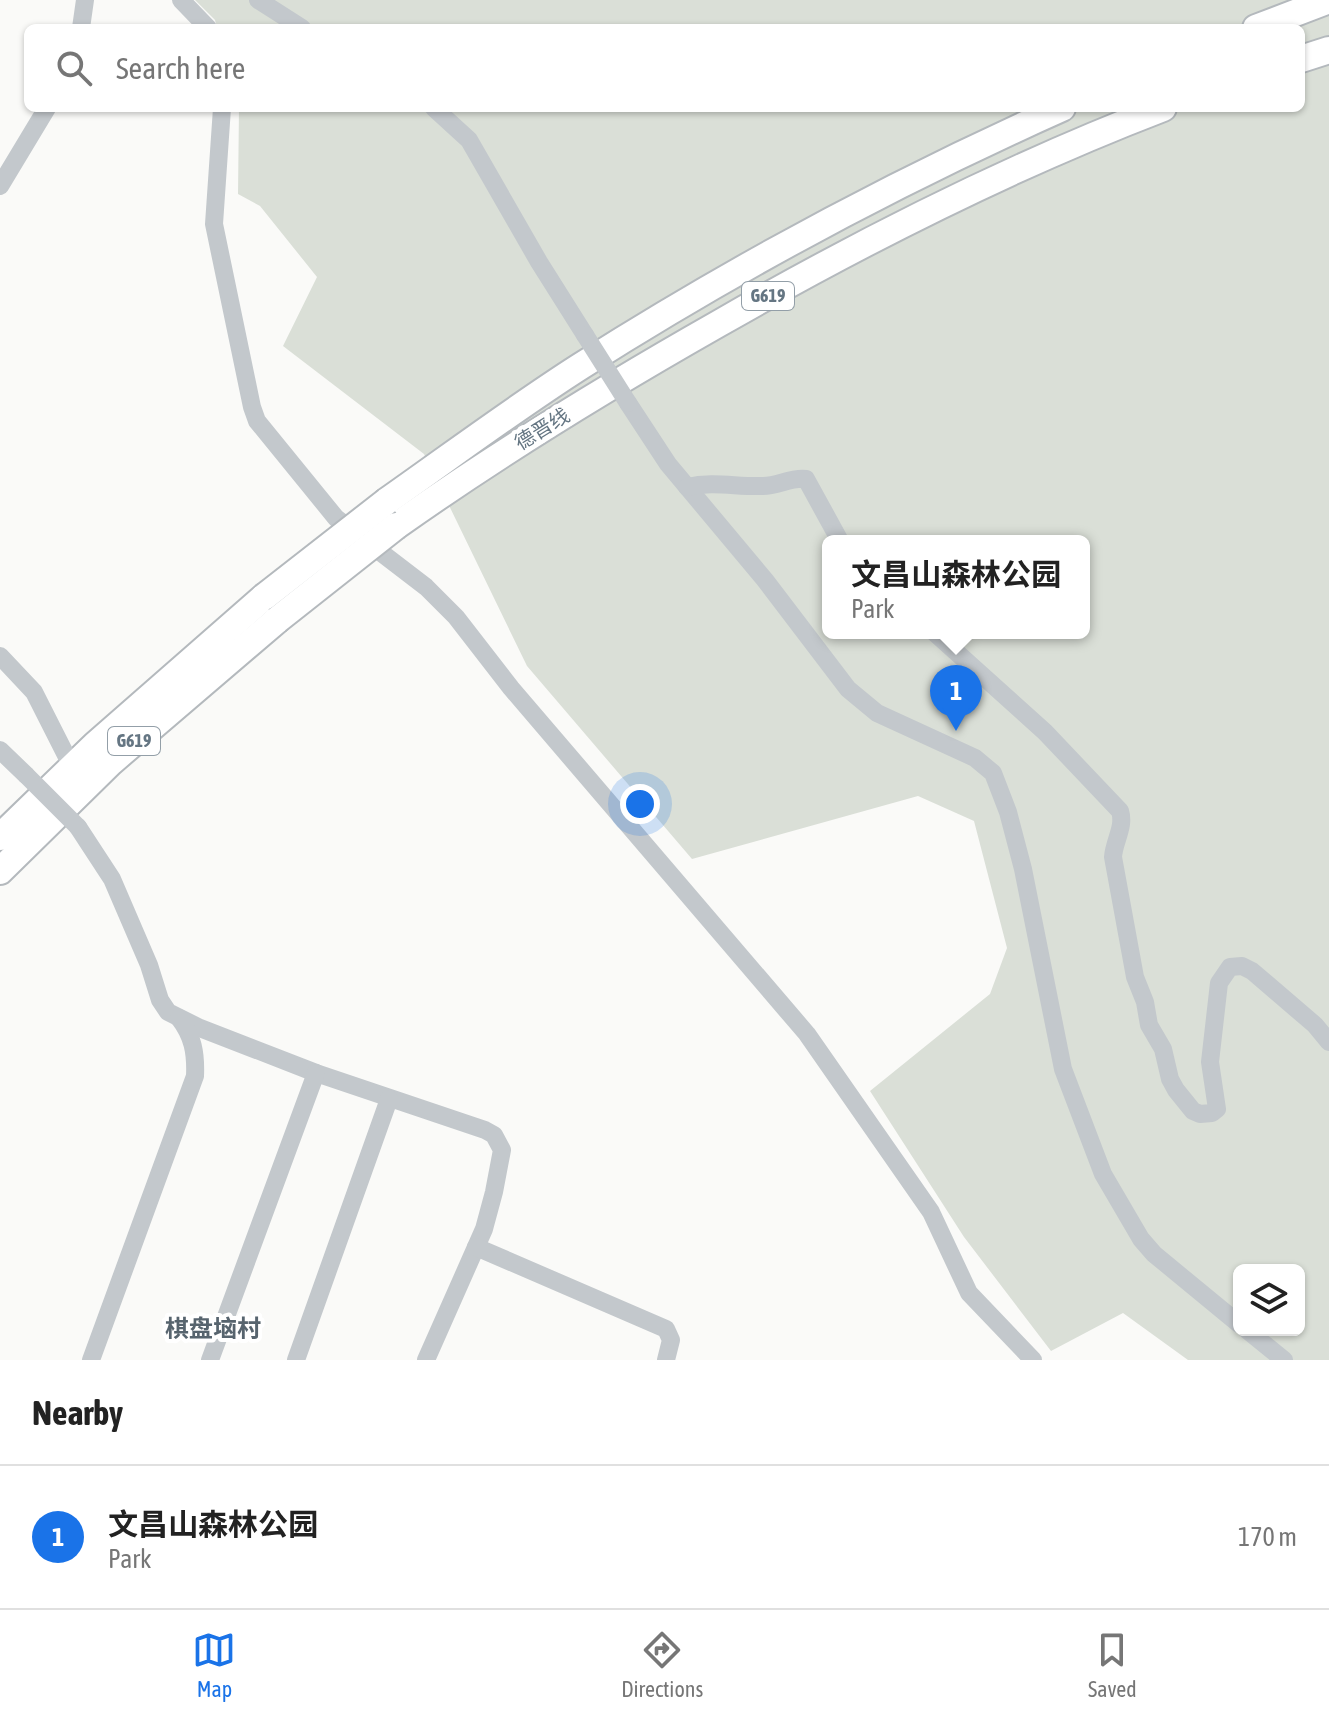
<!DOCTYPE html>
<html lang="en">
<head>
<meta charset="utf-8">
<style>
	body { margin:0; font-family:"Asap Condensed","Noto Sans SC",sans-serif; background:#f6f6f6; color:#222 }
	.controls { position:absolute; right:24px; bottom:24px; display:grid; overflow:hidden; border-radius:12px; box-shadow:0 2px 6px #0004 }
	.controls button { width:72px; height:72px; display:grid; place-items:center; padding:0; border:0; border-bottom:2px solid #e0e0e0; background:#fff; color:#222; font:40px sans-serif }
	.you { position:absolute; left:640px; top:804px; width:28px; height:28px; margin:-20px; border:6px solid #fff; border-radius:50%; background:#1a73e8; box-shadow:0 0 0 12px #1a73e833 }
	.badge { display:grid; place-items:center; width:52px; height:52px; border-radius:50%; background:#1a73e8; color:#fff; font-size:26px; font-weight:700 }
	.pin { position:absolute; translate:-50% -66px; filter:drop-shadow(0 2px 4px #0008) }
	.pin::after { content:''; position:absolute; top:42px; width:28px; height:24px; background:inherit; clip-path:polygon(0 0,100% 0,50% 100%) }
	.popup { position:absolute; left:822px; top:535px; width:268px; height:104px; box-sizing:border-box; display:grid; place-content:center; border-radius:12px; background:#fff; filter:drop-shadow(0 2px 6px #0005); font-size:26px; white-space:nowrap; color:#767676 }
	.popup b { font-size:30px; color:#222 }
	.popup::after { content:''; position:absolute; left:50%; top:100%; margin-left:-16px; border:16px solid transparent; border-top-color:#fff }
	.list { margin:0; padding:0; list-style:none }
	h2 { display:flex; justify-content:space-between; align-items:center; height:104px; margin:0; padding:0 32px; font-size:34px }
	h2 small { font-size:26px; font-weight:400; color:#767676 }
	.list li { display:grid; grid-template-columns:52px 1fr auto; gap:24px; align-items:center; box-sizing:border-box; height:144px; padding:0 32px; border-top:2px solid #e0e0e0 }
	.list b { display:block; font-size:30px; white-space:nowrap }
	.list p { margin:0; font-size:26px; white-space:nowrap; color:#767676 }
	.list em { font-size:26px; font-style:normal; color:#767676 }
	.icon { flex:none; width:44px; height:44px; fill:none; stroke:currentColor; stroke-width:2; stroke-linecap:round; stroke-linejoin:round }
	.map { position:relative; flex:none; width:1329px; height:1360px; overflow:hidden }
	.search { position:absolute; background:#fff; box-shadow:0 2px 6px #0004; left:24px; right:24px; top:24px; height:88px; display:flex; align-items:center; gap:20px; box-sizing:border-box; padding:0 28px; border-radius:12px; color:#767676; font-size:30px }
	.sheet { height:248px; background:#fff }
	nav { display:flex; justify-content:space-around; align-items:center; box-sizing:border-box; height:112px; border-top:2px solid #e0e0e0; background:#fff; font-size:22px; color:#767676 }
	nav a { display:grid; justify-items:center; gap:4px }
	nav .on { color:#1a73e8 }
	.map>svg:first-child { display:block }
</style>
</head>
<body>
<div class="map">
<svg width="1329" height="1360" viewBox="0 0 1329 1360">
	<rect width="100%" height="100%" fill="#fafaf8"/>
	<path fill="#dadfd7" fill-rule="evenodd" d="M195,0H1329V1360H1188L1123,1313L1051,1351L964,1237L870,1091L990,994L1007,948L974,821L918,796L692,859L527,666L424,454L283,346L317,277L260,206L238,194L239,108H1301V28H217L215,20ZM828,541H1084V633H828ZM1239,1270H1299V1330H1239Z"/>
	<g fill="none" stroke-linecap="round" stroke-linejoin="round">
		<defs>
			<g id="highway">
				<polyline points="1256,28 1329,0"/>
				<polyline points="1301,59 1329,50"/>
				<path d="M387,501C451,456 515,408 581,366C734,269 896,182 1062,108"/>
				<path d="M396,526C499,453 607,387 718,324C861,242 1009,167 1163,108"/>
				<polyline points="0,837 95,745 264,597"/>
				<polyline points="0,871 111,762 277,620"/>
			</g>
		</defs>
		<use href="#highway" stroke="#b4b9bd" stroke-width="30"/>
		<g stroke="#c3c8cc" stroke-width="18">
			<polyline points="181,0 208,28"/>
			<polyline points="258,0 302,28"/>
			<polyline points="81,28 85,0"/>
			<polyline points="222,108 214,224 252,407 257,421 336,518 426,587 456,617 511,688 807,1034 931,1212 969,1293 1033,1360"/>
			<polyline points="434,108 469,140 539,262 585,335"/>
			<polyline points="0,186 47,108"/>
			<polyline points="628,403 668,464 765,580 848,689 877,713 975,758 993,773 1008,812 1023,869 1063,1069 1103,1174 1141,1239 1154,1254 1239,1324"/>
			<path d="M687,487C714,481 736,487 763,486C778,486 791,477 806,479L840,541"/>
			<path d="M935,633L1045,732L1120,811C1125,827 1114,841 1113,857L1135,977L1145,1002L1149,1025L1163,1049L1170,1079L1176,1090L1193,1111L1200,1114L1212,1113L1217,1109L1210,1062L1219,983L1230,967L1242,966L1252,971L1315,1025L1329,1042"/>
			<polyline points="0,656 34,692 72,767"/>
			<polyline points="0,750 26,775"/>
			<polyline points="78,827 112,879 149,965 160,1000 168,1012 200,1028 316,1073 485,1130 494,1135 502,1150 494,1192 484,1229 426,1360"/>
			<polyline points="476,1247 666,1329 671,1340 666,1360"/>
			<polyline points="1247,1330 1284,1360"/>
			<path d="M91,1360L195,1076C196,1053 193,1036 179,1018"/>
			<polyline points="210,1360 316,1073"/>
			<polyline points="296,1360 389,1099"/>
		</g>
		<use href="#highway" stroke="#fff" stroke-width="26"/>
		<defs>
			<g id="highway-bridge">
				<polyline points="264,597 387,501"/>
				<polyline points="277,620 396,526"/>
			</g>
		</defs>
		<use href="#highway-bridge" stroke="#b4b9bd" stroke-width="30" stroke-linecap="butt"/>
		<g stroke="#c3c8cc" stroke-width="18">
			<polyline points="585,335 628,403"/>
			<polyline points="26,775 78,827"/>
		</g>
		<use href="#highway-bridge" stroke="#fff" stroke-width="26"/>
	</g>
	<g text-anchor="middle" stroke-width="8" stroke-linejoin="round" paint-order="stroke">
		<g fill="#fff" stroke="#939fa8" stroke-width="2">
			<rect x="742" y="282" width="52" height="28" rx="6"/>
			<rect x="108" y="727" width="52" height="28" rx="6"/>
		</g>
		<g font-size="18" font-weight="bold" fill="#657683">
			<text x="768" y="302">G619</text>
			<text x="134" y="747">G619</text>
		</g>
		<g font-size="20" fill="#657683" stroke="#fff">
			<text transform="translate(542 429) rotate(-32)" y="7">德晋线</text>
		</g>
		<g font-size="24" font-weight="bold" fill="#57646e" stroke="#fff">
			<text x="213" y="1337">棋盘垴村</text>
		</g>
	</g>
</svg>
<div class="controls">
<button><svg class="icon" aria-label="layers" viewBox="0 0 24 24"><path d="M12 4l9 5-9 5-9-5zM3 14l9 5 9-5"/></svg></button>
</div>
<div class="you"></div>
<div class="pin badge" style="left:956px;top:731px">1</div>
<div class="popup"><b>文昌山森林公园</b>Park</div>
<div class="search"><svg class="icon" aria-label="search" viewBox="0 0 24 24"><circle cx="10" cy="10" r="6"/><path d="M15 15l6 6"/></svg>Search here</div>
</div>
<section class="sheet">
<h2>Nearby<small></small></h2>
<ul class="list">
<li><span class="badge">1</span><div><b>文昌山森林公园</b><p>Park</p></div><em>170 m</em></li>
</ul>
</section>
<nav>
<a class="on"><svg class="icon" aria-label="map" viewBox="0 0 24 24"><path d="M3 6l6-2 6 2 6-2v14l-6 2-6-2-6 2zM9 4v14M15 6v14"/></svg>Map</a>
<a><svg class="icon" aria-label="directions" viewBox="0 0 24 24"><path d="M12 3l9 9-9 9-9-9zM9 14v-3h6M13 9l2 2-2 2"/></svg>Directions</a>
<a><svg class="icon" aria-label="saved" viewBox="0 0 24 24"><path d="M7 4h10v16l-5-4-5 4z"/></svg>Saved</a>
</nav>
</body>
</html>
